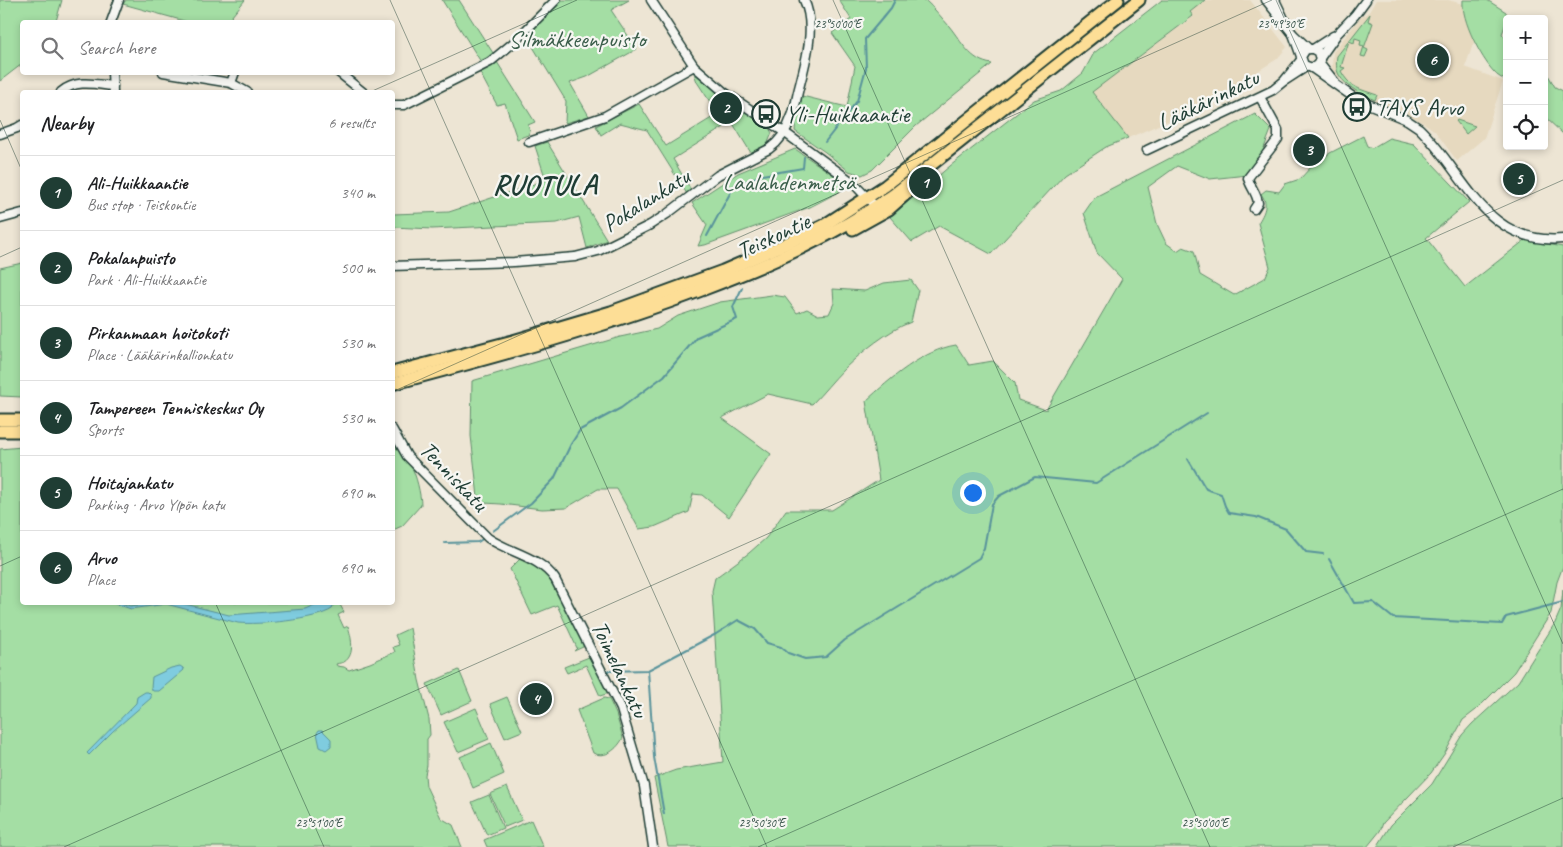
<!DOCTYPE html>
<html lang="en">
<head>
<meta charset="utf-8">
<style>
	body { margin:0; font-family:Caveat,sans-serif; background:#f2f2f2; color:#202124 }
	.controls { position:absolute; right:15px; top:15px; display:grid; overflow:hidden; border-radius:5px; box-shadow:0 2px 8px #0003 }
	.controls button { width:45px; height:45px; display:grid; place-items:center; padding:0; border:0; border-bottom:1px solid #e0e0e0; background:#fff; color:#202124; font:25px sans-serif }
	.you { position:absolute; left:972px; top:492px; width:18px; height:18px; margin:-12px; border:4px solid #fff; border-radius:50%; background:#1a73e8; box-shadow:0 0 0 8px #1a73e833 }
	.badge { display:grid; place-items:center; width:32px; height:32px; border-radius:50%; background:#1f3d34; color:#fff; font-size:16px; font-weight:700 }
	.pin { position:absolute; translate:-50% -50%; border:2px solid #fff; box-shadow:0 1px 5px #0006 }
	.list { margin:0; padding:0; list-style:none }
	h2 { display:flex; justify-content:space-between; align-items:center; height:65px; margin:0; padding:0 20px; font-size:21px }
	h2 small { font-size:16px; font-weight:400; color:#757577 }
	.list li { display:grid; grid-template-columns:32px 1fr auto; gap:15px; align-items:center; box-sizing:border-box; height:75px; padding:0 20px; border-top:1px solid #e0e0e0 }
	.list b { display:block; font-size:19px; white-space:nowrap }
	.list p { margin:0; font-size:16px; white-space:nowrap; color:#757577 }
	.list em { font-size:16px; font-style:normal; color:#757577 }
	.icon { flex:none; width:28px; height:28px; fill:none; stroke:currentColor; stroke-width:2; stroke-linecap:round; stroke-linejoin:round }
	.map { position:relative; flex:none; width:1563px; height:847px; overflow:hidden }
	.search { position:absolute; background:#fff; box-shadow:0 2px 8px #0003; left:20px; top:20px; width:375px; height:55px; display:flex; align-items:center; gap:12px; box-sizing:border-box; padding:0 18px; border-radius:5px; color:#757577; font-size:19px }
	.panel { position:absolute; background:#fff; box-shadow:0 2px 8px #0003; left:20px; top:90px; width:375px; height:515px; border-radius:5px }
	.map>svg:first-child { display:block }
</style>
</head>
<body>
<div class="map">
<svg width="1563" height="847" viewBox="0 0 1563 847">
	<rect width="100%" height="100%" fill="#ede5d4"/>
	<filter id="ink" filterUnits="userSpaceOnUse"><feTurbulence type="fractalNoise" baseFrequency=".02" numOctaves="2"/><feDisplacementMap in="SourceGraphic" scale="10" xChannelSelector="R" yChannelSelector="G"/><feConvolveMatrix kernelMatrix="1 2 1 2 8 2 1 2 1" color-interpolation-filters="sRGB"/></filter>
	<g filter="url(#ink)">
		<g fill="#e6d9bf">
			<polygon points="1205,0 1250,0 1287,47 1277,59 1203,106 1128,138 1092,92 1193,17 1190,12"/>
			<polygon points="1376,0 1448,0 1463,4 1465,19 1474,42 1465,67 1503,81 1484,138 1457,161 1435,131 1427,125 1400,110 1378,103 1359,95 1342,81 1334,72 1332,68 1333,52 1361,17 1369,12"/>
		</g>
		<g fill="#a4dea4" stroke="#628e6c">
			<polygon points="0,0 62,0 56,21 61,22 22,22 22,64 0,81"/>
			<polygon points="126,0 245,0 227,22 188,22 123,4"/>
			<polygon points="442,0 459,0 493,53 481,62"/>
			<polygon points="561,0 629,0 611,10 637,49 587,77 570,83 589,116 565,123 566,101 527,37"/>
			<path d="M839,0H925C934,8 941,17 949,26C962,42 970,61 992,64L916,126L872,170L862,175L849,171L825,152L795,131L796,120L802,96L847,107L855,66L832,33L851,19Z"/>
			<polygon points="1162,0 1205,0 1190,12 1193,16 1092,92 1128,138 1106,147 1065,174 991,254 939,226 912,242 890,217 950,166 1034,100 1061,91 1083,73 1094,53"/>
			<path d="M1463,0H1487L1506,12L1507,20L1502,34L1507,39V81C1503,79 1497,76 1494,72C1481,58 1461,20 1463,0Z"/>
			<path d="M1370,14L1368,21L1373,23L1364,48L1368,50L1365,57L1361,56L1364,46L1360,45L1361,40L1355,38L1354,43L1349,41L1341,67L1345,68L1341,71C1350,88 1360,89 1377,95L1375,100C1363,95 1346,87 1339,75C1336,70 1336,61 1337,56Z"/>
			<polygon points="497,62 535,122 528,125 530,132 528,135 517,139 505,103 497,105 480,73"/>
			<polygon points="1544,68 1555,87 1563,91 1563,134 1544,116"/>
			<polygon points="694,73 730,102 769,128 772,133 767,145 751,153 732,122 673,159 691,190 687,194 647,130 620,123 601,135 596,126 639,104 666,146 718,114 697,82"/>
			<path d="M1255,114L1271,130L1262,153L1247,175L1210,179L1177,166L1148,187L1157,224L1166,243L1177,251L1183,247L1194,251L1200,275L1234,295L1265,278L1270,267L1258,223C1264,213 1269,204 1261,194L1266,190L1279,192L1285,184L1300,179L1311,167L1330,153L1363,136L1367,146L1372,148L1389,138L1414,144L1469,202L1426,238L1465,287L1525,240L1563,247V566L1557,582L1551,613L1514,672L1476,710L1463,720L1445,753L1431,773L1383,823L1380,831L1367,847H668L654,778L676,770L723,762L712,591L715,578L749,553L766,538L786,510H832L879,480L866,401C890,379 923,350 956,345L969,365L993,361L1015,383L1018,400L1046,410L1122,279L1097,253L1084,213L1095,197Z"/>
			<polygon points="1457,120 1475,126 1466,134 1456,121"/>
			<polygon points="547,142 607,240 587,248 579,217 557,223 432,229 393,227 393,214 449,212 546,180 535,146"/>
			<polygon points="795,149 838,178 843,185 839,192 810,207 705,245 698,246 707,225 692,203 738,173"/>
			<polygon points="22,263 22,397 0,396 0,268"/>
			<path d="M911,280L918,290L911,322C887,331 863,351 844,369C833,380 823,393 812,404L768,394L722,418L771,454L729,517L702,495L693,494L689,512L654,527L639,529L617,489H598L566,508L542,509L501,504L484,503L478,497L471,436L472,381L620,337L657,329L678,316L720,302L772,295L785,297L797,313L807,309L818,315L829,314L834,303L833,289L865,291L884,283Z"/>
			<path d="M392,439C398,451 404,455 411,466C416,474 421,495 421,505L402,526L393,530Z"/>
			<path d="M22,447V602L339,603L344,612L338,615L344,628L348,626C351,636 356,655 344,662C342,663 339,663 336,664L337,666L344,667L349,670L370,663L395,652L393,647L399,645L395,635L410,628L419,680L429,719L430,735L427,739V765L425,775L426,786L441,818L453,825L462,847H0V449Z"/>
			<polygon points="521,558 537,565 549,577 584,643 583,647 574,651 577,648 557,605 532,615 510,569"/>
			<polygon points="1563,590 1563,847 1377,847 1391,825 1432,784 1462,735 1472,724 1518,682 1555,623 1561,609"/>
			<polygon points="589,657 609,693 600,696 586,665 567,673 564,667"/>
			<polygon points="459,670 472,701 441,715 427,684"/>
			<polygon points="507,697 522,731 505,738 490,704"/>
			<path d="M604,698L609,699L616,714L623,738C617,749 606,759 593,753L577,710Z"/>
			<polygon points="476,708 489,739 458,752 444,722"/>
			<polygon points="491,743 504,774 473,788 460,757"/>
			<polygon points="507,787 522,820 505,827 490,794"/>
			<polygon points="489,795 503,828 487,835 472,802"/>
			<polygon points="531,820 543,847 487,847 484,840"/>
		</g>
		<g fill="#7fccdf" stroke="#59939b">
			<path d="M113,603H121L130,606L156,603H181L229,615L305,609L319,603H331L333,606L332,609C316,620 258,625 238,623L166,604L131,609Z"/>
			<polygon points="180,666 183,668 184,670 159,691 153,691 151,688 152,677 171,668"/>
			<polygon points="145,692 148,692 151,695 151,698 113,731 89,755 87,753 136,703 137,697"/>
			<polygon points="319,730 322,730 331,739 331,746 326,750 320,747 317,733"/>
		</g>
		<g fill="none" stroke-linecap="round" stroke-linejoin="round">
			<g stroke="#59939b" stroke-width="2">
				<polyline points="825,142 857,101 866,68 865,39 891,8 895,0"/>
				<polyline points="707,236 734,186 762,175 803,168 804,157"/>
				<polyline points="1188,459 1206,489 1221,494 1225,506 1229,513 1256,517 1286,529 1306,552 1323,554"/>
				<polyline points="493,531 531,503 554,479 571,444 580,430 621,408 664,376 697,337 737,319 733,307 742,288"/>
				<polyline points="445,543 478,542 484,538"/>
				<polyline points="1329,559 1354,603 1373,602 1393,618 1502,624 1506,617 1563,602"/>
				<polyline points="648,670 654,757 664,814"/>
				<polyline points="608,671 648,670 716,634 738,620 755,629 767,643 781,647 788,653 805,659 826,657 845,640 979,558 984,548 992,504 999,496 1035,477 1096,483 1207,413"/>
			</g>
			<defs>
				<g id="minor">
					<polyline points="651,0 694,66 724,92 784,132 852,182 876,207"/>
					<polyline points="1266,0 1293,34 1309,49"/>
					<polyline points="1275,0 1285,21"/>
					<polyline points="111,22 119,0"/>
					<polyline points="1293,34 1304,65 1312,68 1317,65 1320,60 1318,52 1313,49 1306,49 1301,57"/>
					<polyline points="1313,49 1333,36"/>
					<polyline points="1320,58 1337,34 1355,15 1366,0"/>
					<polyline points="1319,62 1334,81"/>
					<path d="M1312,68L1356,99L1407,120L1419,128C1465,172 1484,246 1563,239"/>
					<polyline points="112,72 113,92"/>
					<polyline points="163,72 231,83 247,92"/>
					<polyline points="338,72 363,92"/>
					<polyline points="1286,80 1306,67"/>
					<polyline points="231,83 235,72"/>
					<path d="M61,92C77,79 94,84 113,86"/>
					<polyline points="392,105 404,105 490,62 513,43 556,0"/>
					<polyline points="0,134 17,128 22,125"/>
					<polyline points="529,142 605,116 694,66"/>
					<polyline points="1147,150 1273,90 1284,81 1301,60"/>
					<path d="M1254,209L1258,203C1257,193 1250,187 1248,178L1278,139V130L1260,97"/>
					<polyline points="0,219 22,213"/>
					<path d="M392,266L514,262L575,257L598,251L650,225L667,214L718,175L769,149C779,142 787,130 791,118C795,110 796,100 798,92C805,64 817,27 804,0"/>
					<path d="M392,429L407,456L488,538C510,553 539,556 555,579L621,709L644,786L653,847"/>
				</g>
				<g id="highway">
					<polyline points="853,229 889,209 917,184"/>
					<polyline points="392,373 513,341 611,312 723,271 783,245 823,226 885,186 1118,0"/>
					<path d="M392,384C498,356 602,328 704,289C770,264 834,236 893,195L1139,0"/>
					<polyline points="0,420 22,420"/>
					<polyline points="0,431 22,431"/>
				</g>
			</defs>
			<use href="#minor" stroke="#1f3d34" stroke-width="11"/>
			<use href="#highway" stroke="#1f3d34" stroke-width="15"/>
			<use href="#minor" stroke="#f6f6f2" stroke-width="8"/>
			<use href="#highway" stroke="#fdde96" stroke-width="11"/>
		</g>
	</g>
	<path fill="none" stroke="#1f3d34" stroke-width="1" stroke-opacity="0.45" d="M390,0L767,847M833,0L1210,847M1276,0L1563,644M370,92L577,0M0,120L22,171M0,257L22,247M392,392L1272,0M0,566L22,556M215,602L324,847M64,847L1563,180M758,847L1563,489M1453,847L1563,798"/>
	<defs>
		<symbol id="bus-ring" viewBox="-11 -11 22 22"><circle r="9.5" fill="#f6f6f2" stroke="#1f3d34" stroke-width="1.5"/><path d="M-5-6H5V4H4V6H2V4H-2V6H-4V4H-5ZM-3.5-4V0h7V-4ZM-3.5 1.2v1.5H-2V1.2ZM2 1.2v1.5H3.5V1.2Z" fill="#1f3d34"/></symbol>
	</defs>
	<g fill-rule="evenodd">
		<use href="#bus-ring" x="1341" y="91" width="32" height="32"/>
		<use href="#bus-ring" x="750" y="98" width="32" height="32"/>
	</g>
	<g text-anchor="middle" stroke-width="4.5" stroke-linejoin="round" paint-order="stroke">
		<g font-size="24" fill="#3a5d4a" stroke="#f6f6f2">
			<text x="577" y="47">Silmäkkeenpuisto</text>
			<text x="789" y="190">Laalahdenmetsä</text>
		</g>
		<g font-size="24" fill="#1f3d34" stroke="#f6f6f2">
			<text transform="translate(1208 100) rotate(-26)" y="8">Lääkärinkatu</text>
			<text transform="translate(646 200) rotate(-32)" y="8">Pokalankatu</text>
			<text transform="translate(773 236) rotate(-25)" y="8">Teiskontie</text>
			<text transform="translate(454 476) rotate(46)" y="8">Tenniskatu</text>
			<text transform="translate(620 669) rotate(65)" y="8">Toimelankatu</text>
		</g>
		<g font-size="24" fill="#1f3d34" stroke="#f6f6f2" text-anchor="start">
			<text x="1376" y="115">TAYS Arvo</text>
			<text x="785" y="122">Yli-Huikkaantie</text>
		</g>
		<g font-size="29" font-weight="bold" letter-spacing="1" fill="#1f3d34" stroke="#f6f6f2">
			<text x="545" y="194">RUOTULA</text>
		</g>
	</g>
	<g font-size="12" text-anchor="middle" fill="#1f3d34" stroke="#f6f6f2" stroke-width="4.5" stroke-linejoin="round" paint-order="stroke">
		<text x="838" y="28">23°50'00"E</text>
		<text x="1281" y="28">23°49'30"E</text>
		<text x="319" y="827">23°51'00"E</text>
		<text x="762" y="827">23°50'30"E</text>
		<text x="1205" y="827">23°50'00"E</text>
	</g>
</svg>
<div class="controls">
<button>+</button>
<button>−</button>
<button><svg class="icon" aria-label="locate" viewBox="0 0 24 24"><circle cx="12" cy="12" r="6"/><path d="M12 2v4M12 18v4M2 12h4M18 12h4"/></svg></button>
</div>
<div class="you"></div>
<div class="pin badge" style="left:925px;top:183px">1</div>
<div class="pin badge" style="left:726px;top:108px">2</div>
<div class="pin badge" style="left:1309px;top:150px">3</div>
<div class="pin badge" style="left:536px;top:699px">4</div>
<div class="pin badge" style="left:1519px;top:179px">5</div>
<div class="pin badge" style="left:1433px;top:60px">6</div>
<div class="search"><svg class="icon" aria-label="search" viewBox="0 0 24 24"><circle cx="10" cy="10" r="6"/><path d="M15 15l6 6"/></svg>Search here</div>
<section class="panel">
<h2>Nearby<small>6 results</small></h2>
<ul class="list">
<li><span class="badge">1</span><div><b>Ali-Huikkaantie</b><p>Bus stop · Teiskontie</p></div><em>340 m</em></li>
<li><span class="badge">2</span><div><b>Pokalanpuisto</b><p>Park · Ali-Huikkaantie</p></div><em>500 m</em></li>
<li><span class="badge">3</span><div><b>Pirkanmaan hoitokoti</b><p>Place · Lääkärinkallionkatu</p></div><em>530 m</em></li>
<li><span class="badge">4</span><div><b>Tampereen Tenniskeskus Oy</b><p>Sports</p></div><em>530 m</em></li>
<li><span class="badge">5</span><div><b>Hoitajankatu</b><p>Parking · Arvo Ylpön katu</p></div><em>690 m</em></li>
<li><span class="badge">6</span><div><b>Arvo</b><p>Place</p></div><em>690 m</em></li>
</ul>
</section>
</div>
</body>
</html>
